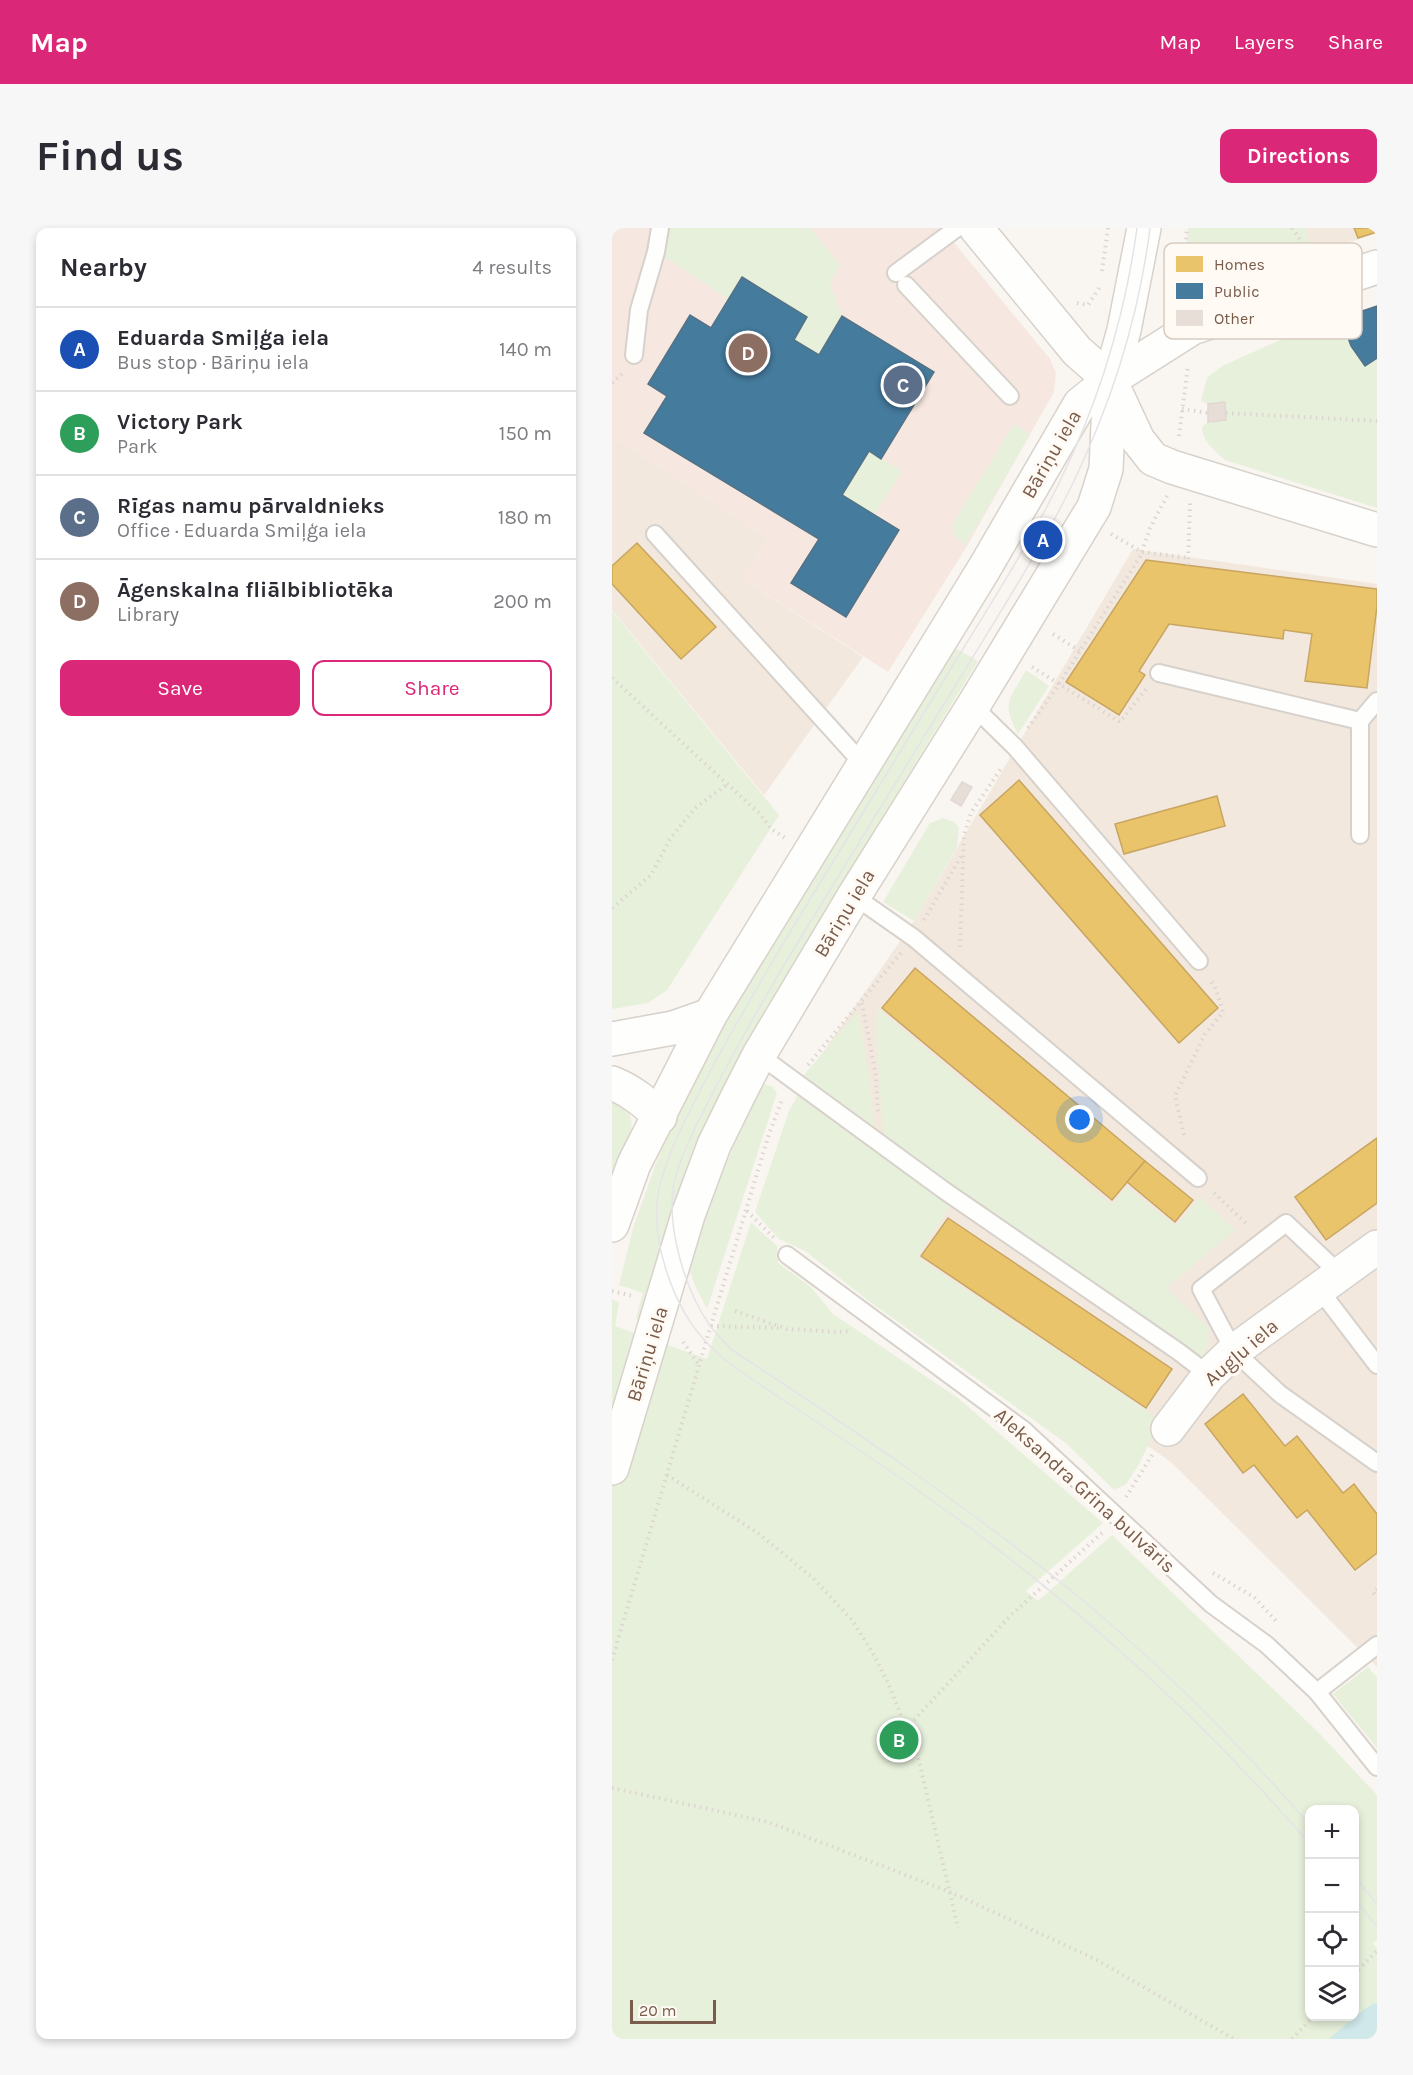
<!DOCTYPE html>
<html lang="en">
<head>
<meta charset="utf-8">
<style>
	body { margin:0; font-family:Karla,sans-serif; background:#f7f7f7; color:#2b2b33 }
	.controls { position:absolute; right:18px; bottom:18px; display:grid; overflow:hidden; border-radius:12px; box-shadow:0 3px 9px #0003 }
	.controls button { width:54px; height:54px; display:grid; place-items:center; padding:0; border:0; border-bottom:2px solid #e1e1e2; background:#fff; color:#2b2b33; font:30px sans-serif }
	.scale { position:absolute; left:18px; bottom:15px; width:86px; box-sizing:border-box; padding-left:6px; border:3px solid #7a5c4d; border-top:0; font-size:16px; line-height:21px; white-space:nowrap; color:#7a5c4d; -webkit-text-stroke:4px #fffaf3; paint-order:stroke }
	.you { position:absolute; left:468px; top:892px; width:21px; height:21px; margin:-15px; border:4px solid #fff; border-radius:50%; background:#1a73e8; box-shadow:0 0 0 9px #1a73e833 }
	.badge { display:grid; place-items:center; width:39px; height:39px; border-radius:50%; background:#db2777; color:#fff; font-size:20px; font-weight:700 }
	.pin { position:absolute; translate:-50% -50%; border:3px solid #fff; box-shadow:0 2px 6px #0006 }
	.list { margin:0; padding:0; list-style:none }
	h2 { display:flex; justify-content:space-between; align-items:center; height:78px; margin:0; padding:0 24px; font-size:26px }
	h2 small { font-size:20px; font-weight:400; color:#7c7c81 }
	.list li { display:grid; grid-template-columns:39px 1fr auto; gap:18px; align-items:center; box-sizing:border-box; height:84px; padding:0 24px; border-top:2px solid #e1e1e2 }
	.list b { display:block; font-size:22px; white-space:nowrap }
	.list p { margin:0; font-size:20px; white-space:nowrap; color:#7c7c81 }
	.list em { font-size:20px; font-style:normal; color:#7c7c81 }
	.actions { display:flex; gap:12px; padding:18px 24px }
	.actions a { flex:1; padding:14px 0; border:2px solid #db2777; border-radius:12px; text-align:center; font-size:21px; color:#db2777 }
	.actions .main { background:#db2777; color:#fff }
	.icon { flex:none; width:33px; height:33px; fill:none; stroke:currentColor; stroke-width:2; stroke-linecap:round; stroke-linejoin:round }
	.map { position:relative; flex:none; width:765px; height:1811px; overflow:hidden; border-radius:12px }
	header { display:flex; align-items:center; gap:36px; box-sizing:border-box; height:84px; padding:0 30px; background:#db2777; color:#fff }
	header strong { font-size:28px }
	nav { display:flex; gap:33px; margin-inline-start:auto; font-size:21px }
	.intro { display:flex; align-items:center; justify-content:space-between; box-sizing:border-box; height:144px; padding:0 36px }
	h1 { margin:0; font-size:42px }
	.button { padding:15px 27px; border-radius:12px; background:#db2777; color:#fff; font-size:21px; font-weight:700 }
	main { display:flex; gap:36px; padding:0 36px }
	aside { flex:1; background:#fff; border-radius:12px; box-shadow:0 3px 9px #0003 }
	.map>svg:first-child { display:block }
</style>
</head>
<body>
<header>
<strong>Map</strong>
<nav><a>Map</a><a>Layers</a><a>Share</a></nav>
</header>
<div class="intro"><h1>Find us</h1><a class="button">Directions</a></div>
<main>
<aside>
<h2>Nearby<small>4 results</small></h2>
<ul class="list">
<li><span class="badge" style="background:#1a4fb4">A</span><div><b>Eduarda Smiļģa iela</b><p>Bus stop · Bāriņu iela</p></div><em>140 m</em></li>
<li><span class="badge" style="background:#2e9e5b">B</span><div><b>Victory Park</b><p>Park</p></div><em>150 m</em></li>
<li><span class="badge" style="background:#5c6f8a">C</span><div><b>Rīgas namu pārvaldnieks</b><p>Office · Eduarda Smiļģa iela</p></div><em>180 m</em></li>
<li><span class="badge" style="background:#8d6e63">D</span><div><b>Āgenskalna fliālbibliotēka</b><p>Library</p></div><em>200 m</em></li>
</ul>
<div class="actions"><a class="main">Save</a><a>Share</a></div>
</aside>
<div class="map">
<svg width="765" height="1811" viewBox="0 0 765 1811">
	<rect width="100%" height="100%" fill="#f9f5f0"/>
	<g fill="#f2e8de">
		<polygon points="694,0 765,0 765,5 704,25 696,12"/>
		<polygon points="0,208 157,311 130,351 251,429 152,567 0,382"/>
		<polygon points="521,321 765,356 765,1439 559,1234 166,963 192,852 302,693"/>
	</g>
	<polygon fill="#f6e8e1" points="0,0 330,0 438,131 444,145 442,164 355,318 276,444 130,351 157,311 0,208"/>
	<g fill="#e7f0db" fill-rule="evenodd">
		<polygon points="57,0 198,0 228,37 218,56 230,88 207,127 182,112 195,89 130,49 116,71 53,29"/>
		<polygon points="576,0 694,0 696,12 704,25 707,51 570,97"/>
		<path d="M725,87L729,90L737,113L753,138L765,130V280L613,232C603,223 590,213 590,199L596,194L614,192L613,174L596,176L589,173L595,150L610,138Z"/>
		<polygon points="402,196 418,207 354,316 343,309 340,297"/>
		<polygon points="257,223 290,243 262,287 230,267"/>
		<polygon points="0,383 167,587 55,762 36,775 0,781"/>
		<polygon points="341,419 366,433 195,713 147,797 31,1092 24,1090 31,1065 7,1057 21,1000 46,930 110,793"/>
		<path d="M414,442L437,458L406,506C389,473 397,473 414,442Z"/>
		<polygon points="331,590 342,594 347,600 345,619 302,693 271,674 318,595"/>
		<polygon points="265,780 499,977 515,959 564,998 588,969 623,1002 554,1060 597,1100 595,1121 588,1134 272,914 264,807"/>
		<polygon points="246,783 257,849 263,909 187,853"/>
		<polygon points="150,856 160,858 165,865 95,1081 83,1058 76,1037 99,969"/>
		<polygon points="187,865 341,974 305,1029 541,1187 547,1195 526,1238 514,1256 502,1262 455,1216 257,1073 193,1023 167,1011 143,984 177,883"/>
		<path d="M0,870C39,885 10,936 0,962Z"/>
		<path d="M139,994L165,1018L166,1035L199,1059L221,1086L346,1170L491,1295L414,1363L426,1373L500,1307L706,1504L765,1567V1712L761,1715L765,1721V1811H0V1071L7,1075L3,1098L95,1131ZM698,1582H742V1788H698Z"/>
		<polygon points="756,1439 765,1450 765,1520 721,1466"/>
	</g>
	<polygon fill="#d0e8ea" points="762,1775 765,1776 765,1804 758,1811 717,1811 750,1783"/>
	<g fill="#e9c46a" stroke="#c8a561" stroke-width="1.5">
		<polygon points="742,0 765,0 765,4 746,10"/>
		<polygon points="25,315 104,399 69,431 0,356 0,338"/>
		<polygon points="534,332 765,361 765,378 755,460 693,453 700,406 672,402 671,411 557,396 527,443 533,447 507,487 454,454"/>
		<polygon points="407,552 606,780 567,815 368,587"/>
		<polygon points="605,568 613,598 512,626 503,596"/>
		<polygon points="303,740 533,933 500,972 270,780"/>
		<polygon points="765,910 765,975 714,1012 683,969"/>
		<polygon points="533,933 581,972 563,994 515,954"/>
		<polygon points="336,990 560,1141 534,1180 309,1028"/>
		<polygon points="631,1166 673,1218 685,1208 731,1265 742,1256 765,1286 765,1325 743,1342 695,1282 685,1290 642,1237 631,1245 593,1196"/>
	</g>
	<g fill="#457b9d" stroke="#557285" stroke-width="1.5">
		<polygon points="130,49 195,89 182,112 207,127 230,88 322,144 269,231 257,223 230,267 287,302 234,389 179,355 207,311 32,205 55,168 36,156 78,87 99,100"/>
		<polygon points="765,78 765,130 753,138 739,118 729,90"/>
	</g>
	<g fill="#e6ded7" stroke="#e2d8d2" stroke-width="1.5">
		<polygon points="613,174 614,192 596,194 596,176"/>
		<polygon points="350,554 360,559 349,578 339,572"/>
	</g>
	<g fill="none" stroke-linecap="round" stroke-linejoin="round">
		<defs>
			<g id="lane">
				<polyline points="284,45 345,0"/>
				<polyline points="294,57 398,168"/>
				<polyline points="22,127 27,82 44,24 48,0"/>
				<polyline points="43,306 252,537"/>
				<polyline points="547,445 748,493"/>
				<polyline points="361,478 403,519 587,733"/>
				<polyline points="748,607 748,493 765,473"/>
				<polyline points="242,668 302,710 586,950"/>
				<polyline points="147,827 333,963 567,1124 597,1147"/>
				<polyline points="175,1027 412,1202 599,1376 655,1417 705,1464 765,1539"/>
				<polyline points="728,1046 674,995 589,1061 622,1123 668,1166 765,1235"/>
				<polyline points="707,1061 765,1137"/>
				<polyline points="705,1464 765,1417"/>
			</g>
			<g id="street">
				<polyline points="364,0 465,123 498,152 526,212 541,231 560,239 765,302"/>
				<polyline points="498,152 580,100 765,39"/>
				<polyline points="0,811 61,800 98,787"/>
				<path d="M0,855C20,863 33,874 48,889"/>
				<polyline points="556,1201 597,1147 622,1123 765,1019"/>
			</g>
			<g id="secondary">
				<polyline points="0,997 22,936 98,787 372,341 468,176 498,152"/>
				<polyline points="0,1240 76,987 102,917 126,868 147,827 242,668 361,478 482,279 494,241 498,152 512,102 532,0"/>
			</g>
		</defs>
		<use href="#lane" stroke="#d7d1cb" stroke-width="20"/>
		<use href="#street" stroke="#d7d1cb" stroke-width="36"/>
		<use href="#secondary" stroke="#d9d2cb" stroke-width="36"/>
		<g stroke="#dcd5d0" stroke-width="4" stroke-dasharray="1.5 4.5" stroke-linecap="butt">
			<polyline points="680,0 701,30"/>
			<polyline points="490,43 496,0"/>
			<polyline points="569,71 575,0"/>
			<polyline points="465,75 476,77 487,60"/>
			<polyline points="0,155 11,145"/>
			<polyline points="570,181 596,185"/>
			<polyline points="614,185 765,193"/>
			<polyline points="567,208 576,138"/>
			<polyline points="499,306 530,324 577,330"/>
			<polyline points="576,337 578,275"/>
			<polyline points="441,406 468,423"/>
			<polyline points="420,439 508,494 534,461"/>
			<polyline points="0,450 149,587 159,601 173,610"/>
			<polyline points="416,500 447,456 528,329 538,300 555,268"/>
			<polyline points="0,680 39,647 58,611 83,580 116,556"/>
			<polyline points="312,692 351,625"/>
			<polyline points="348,719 352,607 359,585 390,539"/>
			<polyline points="250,775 264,848 266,886"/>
			<polyline points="196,837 289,725"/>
			<polyline points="572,907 563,868 593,806 611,784 604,761 598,752"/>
			<polyline points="602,965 636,997"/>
			<polyline points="135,983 162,1010"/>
			<polyline points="0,1063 21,1068"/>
			<polyline points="123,1083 175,1101 226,1104 239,1103"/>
			<polyline points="99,1098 168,1100"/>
			<polyline points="71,1114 87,1137"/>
			<polyline points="55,1247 146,1305 201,1350 240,1392 262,1427 276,1455 307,1533 346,1700"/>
			<polyline points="514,1269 540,1227"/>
			<polyline points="601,1345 642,1369 666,1395"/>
			<polyline points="765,1361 761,1364 765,1369"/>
			<polyline points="0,1432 94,1114 157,906 170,872"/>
			<polyline points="294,1501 399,1387 490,1305"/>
			<polyline points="0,1560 156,1594 338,1664 483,1731 622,1811"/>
			<polyline points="742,1746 765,1723"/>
			<polyline points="680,1811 702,1788"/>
		</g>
		<use href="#lane" stroke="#fefefd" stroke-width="16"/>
		<use href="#street" stroke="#fefefd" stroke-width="33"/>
		<use href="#secondary" stroke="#fefefd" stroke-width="33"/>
		<g stroke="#e6e3e7" stroke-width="1.5">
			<path d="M525,0C513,88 487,173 448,253C415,320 374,383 335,447C282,534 228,622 175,709C147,756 120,802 94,851C77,884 59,918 49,953C34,1004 60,1078 95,1115C116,1137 143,1153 168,1170C214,1200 260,1230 304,1261C449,1363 582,1482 698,1616"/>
			<path d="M538,0C527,88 500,173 462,253C428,323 385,389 345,455C292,542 239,628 186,714C155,765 126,816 99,868C87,892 67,930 62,955C54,999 73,1063 99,1099C105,1107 113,1115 120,1122C239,1200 358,1280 468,1370C551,1439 627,1516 698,1597"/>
			<polyline points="742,1648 765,1676"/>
			<polyline points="742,1670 765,1699"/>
		</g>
	</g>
	<g text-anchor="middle" stroke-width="6" stroke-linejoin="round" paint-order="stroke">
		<g font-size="20" fill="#7a5c4d" stroke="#fffaf3">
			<text transform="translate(439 226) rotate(-60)" y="7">Bāriņu iela</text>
			<text transform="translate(232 685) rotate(-59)" y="7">Bāriņu iela</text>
			<text transform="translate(629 1124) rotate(-41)" y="7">Augļu iela</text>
			<text transform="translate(35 1126) rotate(-73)" y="7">Bāriņu iela</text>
			<text transform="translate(473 1262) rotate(42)" y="7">Aleksandra Grīna bulvāris</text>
		</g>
	</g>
	<rect x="552" y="15" width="198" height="96" rx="9" fill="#fffaf3" stroke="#d7cbc1" stroke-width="1.5"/>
	<rect x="564" y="28" width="27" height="16" fill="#e9c46a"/>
	<rect x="564" y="55" width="27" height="16" fill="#457b9d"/>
	<rect x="564" y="82" width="27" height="16" fill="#e6ded7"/>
	<g font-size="16" fill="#7a5c4d">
		<text x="602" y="42">Homes</text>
		<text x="602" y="69">Public</text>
		<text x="602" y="96">Other</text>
	</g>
</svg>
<div class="controls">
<button>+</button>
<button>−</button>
<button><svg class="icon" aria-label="locate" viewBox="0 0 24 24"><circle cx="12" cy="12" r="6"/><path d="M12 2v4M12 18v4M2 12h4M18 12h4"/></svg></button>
<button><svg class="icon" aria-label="layers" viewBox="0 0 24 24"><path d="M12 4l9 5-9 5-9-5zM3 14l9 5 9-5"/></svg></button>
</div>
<div class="scale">20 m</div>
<div class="you"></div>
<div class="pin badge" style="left:431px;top:312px;background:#1a4fb4">A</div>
<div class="pin badge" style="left:287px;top:1512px;background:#2e9e5b">B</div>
<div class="pin badge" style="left:291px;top:157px;background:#5c6f8a">C</div>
<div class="pin badge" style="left:136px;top:125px;background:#8d6e63">D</div>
</div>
</main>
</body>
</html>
